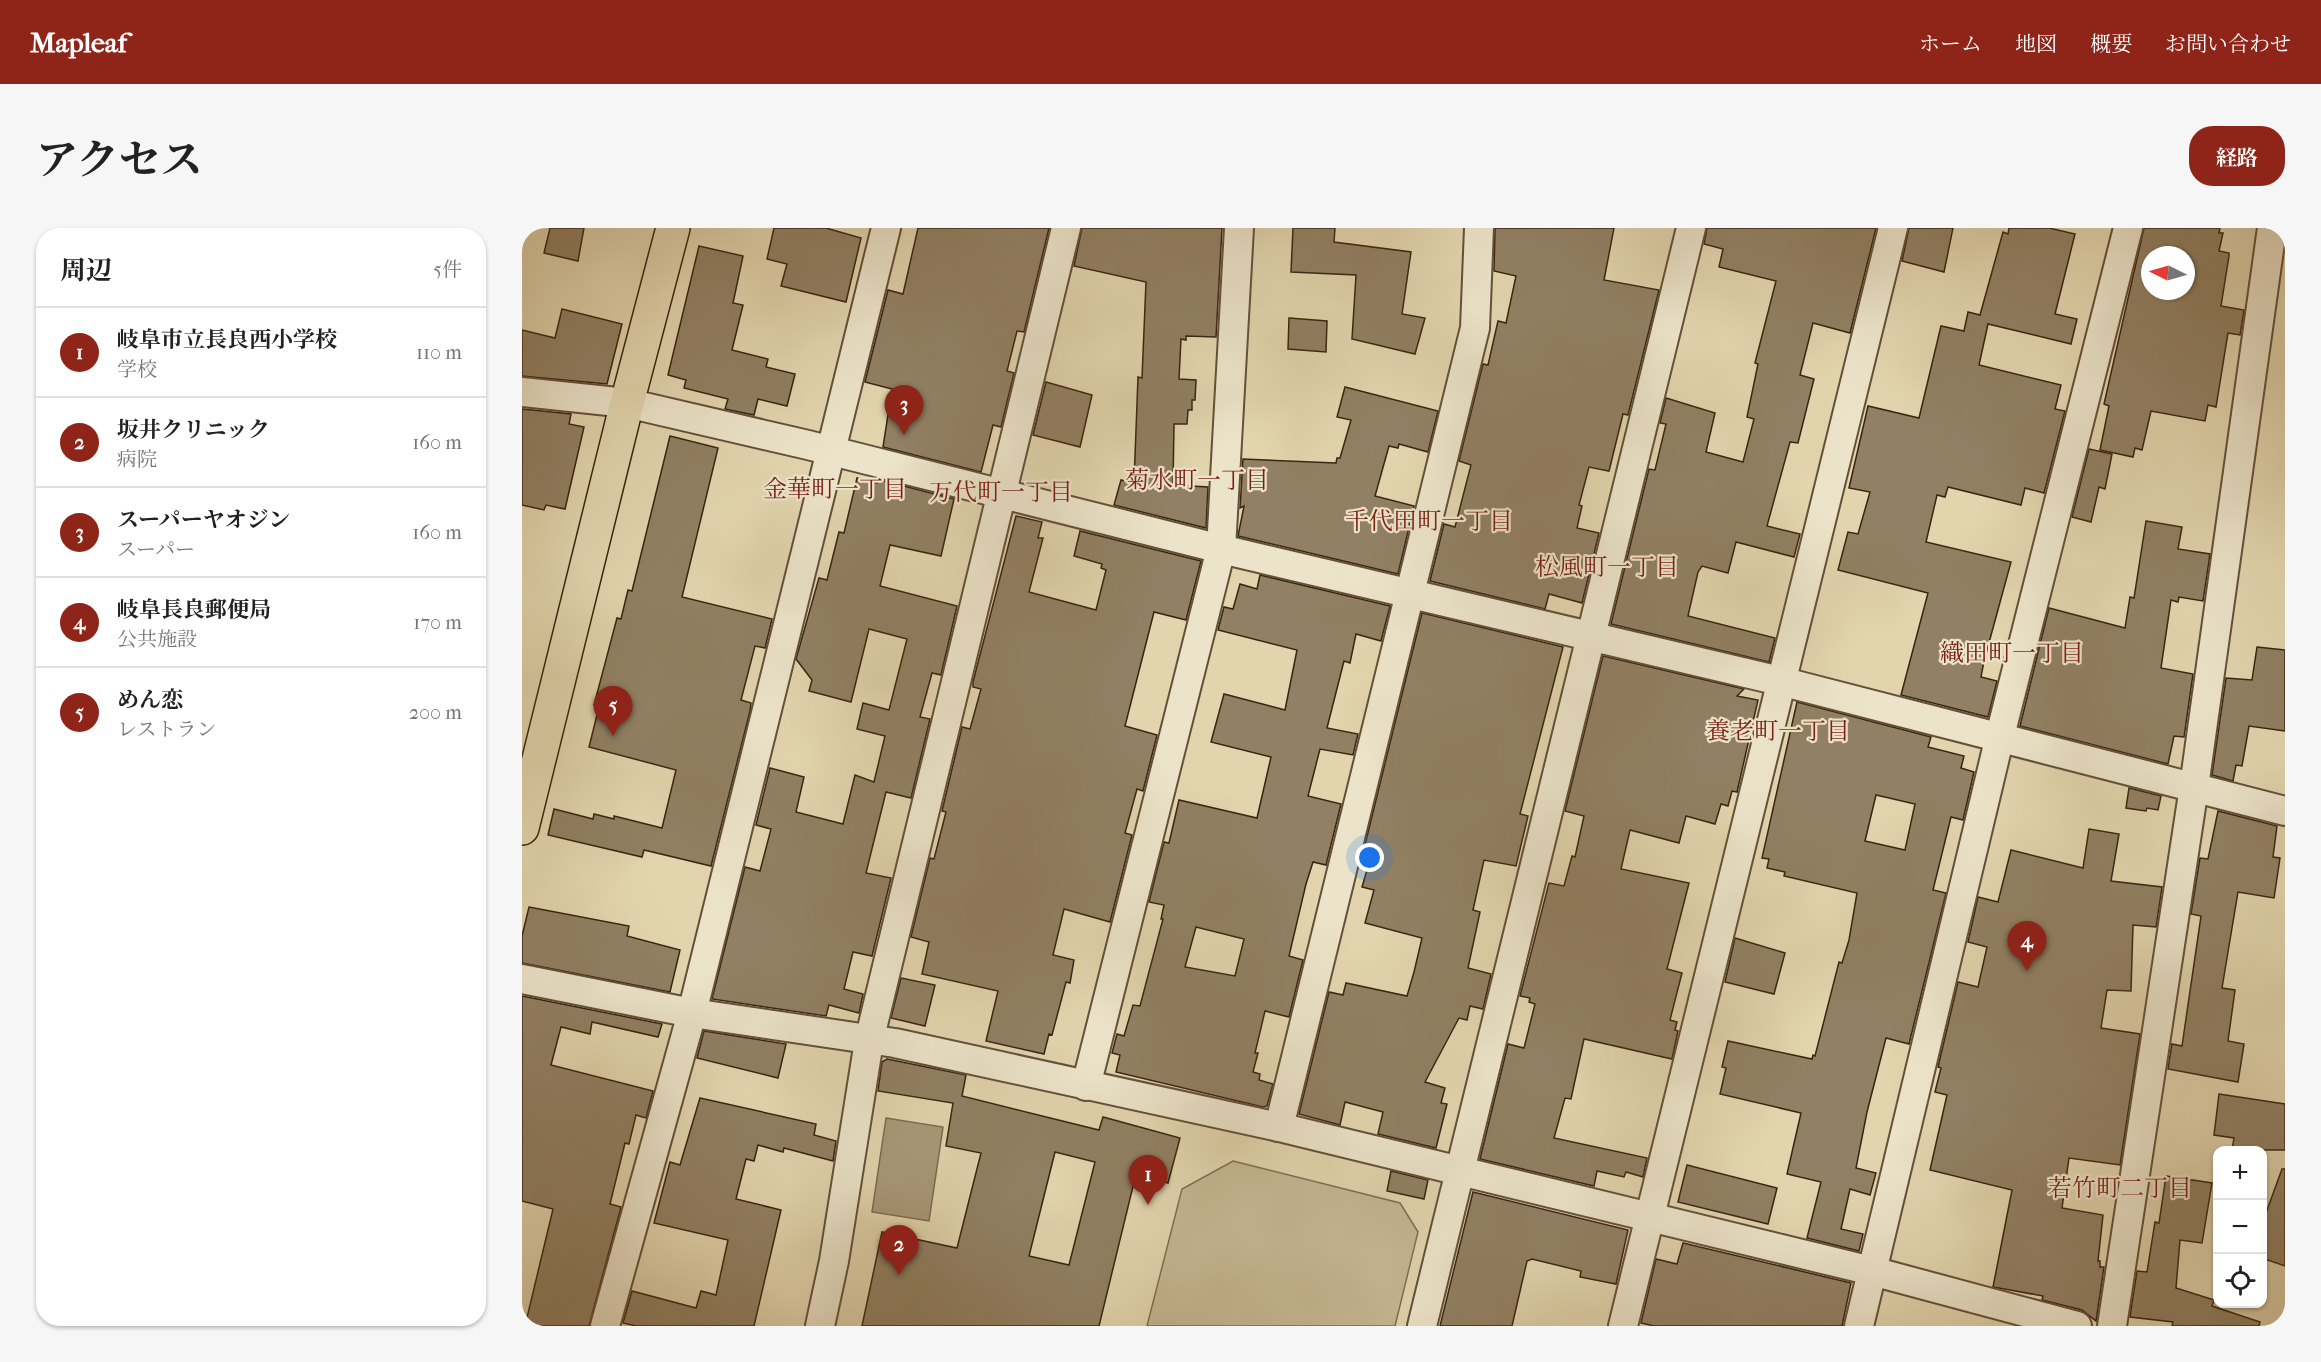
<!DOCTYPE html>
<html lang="ja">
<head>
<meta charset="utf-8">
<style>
	body { margin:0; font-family:"IM FELL French Canon","Noto Serif JP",serif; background:#f6f6f6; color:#222 }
	.controls { position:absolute; right:18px; bottom:18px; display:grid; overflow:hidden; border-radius:12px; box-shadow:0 2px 4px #0004 }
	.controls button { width:54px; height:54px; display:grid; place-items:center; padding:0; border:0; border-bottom:2px solid #e0e0e0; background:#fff; color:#222; font:30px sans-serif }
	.compass { position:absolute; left:1619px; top:18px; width:54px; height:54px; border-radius:50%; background:#fff; box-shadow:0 2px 4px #0004; rotate:275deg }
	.you { position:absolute; left:848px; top:630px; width:21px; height:21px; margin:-15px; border:4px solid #fff; border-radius:50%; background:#1a73e8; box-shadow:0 0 0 9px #1a73e833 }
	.badge { display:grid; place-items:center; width:39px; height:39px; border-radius:50%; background:#8f2418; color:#fff; font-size:20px; font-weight:700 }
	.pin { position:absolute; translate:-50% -50px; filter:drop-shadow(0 2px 3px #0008) }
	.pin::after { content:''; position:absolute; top:32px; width:21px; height:18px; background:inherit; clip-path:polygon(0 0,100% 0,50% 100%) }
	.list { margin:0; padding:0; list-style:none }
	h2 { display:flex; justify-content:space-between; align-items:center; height:78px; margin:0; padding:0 24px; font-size:26px }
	h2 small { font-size:20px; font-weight:400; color:#767676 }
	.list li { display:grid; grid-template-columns:39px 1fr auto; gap:18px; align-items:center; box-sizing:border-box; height:90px; padding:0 24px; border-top:2px solid #e0e0e0 }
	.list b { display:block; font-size:22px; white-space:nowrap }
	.list p { margin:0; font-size:20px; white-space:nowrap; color:#767676 }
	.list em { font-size:20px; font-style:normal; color:#767676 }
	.icon { flex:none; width:33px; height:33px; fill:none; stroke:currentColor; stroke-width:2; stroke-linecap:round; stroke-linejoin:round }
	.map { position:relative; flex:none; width:1763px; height:1098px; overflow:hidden; border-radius:24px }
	header { display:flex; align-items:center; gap:36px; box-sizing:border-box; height:84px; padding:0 30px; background:#8f2418; color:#fff }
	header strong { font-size:28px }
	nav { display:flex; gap:33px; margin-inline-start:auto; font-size:21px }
	.intro { display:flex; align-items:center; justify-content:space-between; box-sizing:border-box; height:144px; padding:0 36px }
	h1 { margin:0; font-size:42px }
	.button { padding:15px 27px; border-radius:24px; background:#8f2418; color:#fff; font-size:21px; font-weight:700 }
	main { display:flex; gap:36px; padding:0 36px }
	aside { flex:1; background:#fff; border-radius:24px; box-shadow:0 2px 4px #0004 }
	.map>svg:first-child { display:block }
</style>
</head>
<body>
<header>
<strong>Mapleaf</strong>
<nav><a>ホーム</a><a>地図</a><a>概要</a><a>お問い合わせ</a></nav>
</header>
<div class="intro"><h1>アクセス</h1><a class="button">経路</a></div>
<main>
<aside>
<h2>周辺<small>5件</small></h2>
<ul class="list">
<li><span class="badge">1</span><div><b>岐阜市立長良西小学校</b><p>学校</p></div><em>110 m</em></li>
<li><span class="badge">2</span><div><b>坂井クリニック</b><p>病院</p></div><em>160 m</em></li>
<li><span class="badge">3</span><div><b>スーパーヤオジン</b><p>スーパー</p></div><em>160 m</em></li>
<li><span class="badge">4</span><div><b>岐阜長良郵便局</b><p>公共施設</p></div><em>170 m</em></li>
<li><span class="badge">5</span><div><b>めん恋</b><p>レストラン</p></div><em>200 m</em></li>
</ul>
</aside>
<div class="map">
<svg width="1763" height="1098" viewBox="0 0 1763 1098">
	<rect width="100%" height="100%" fill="#e2d5ae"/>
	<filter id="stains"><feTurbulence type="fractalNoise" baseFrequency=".00333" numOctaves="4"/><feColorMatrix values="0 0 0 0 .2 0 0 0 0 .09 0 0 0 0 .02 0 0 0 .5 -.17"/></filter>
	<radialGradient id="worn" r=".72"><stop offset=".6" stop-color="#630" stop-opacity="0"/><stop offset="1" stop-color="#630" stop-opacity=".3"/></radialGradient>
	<polygon fill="#c5b793" stroke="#806e52" stroke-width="1.5" points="711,933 878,975 896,1004 873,1098 625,1098 660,961"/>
	<polygon fill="#a99979" stroke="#7d6a50" stroke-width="1.5" points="364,890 421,899 407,993 350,984"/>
	<g fill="#918063" stroke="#3a2412" stroke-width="1.5" fill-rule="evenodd">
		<polygon points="28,0 62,0 56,33 22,25"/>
		<polygon points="252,0 304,0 339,10 324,74 259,58 265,36 245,31"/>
		<polygon points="396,0 527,0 502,104 495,103 485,143 492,145 479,199 471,197 459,244 361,219 370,161 343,154 366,62 381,66"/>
		<polygon points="560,0 700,0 694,109 664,108 664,112 659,111 657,151 674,152 673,172 670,172 670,182 666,182 665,196 652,196 651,257 686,259 684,300 592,277 599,252 612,255 616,149 620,150 624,54 552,38"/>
		<polygon points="771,0 813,0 812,14 889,24 880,86 903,90 893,126 830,111 834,47 769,44"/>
		<polygon points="973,0 1092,0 1082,52 1137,62 1106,187 1101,186 1087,243 1067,239 1057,277 1060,278 1055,300 1077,305 1060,375 1027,366 1023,381 908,353 922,296 933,299 949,237 937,233 961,136 966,137 976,93 984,95 994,48 972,43"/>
		<polygon points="1185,0 1354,0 1328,105 1291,95 1278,147 1292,151 1276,215 1268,214 1245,298 1278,306 1272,329 1214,314 1206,345 1180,338 1176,344 1166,388 1253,410 1247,434 1089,396 1127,241 1133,242 1144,196 1138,195 1144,170 1193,185 1184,224 1221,234 1232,191 1225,189 1236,136 1233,135 1254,53 1197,39 1201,21 1182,16"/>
		<polygon points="1387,0 1431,0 1422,44 1380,33"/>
		<polygon points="1487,0 1527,0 1553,6 1533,86 1555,91 1549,116 1466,96 1457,137 1539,157 1533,181 1543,183 1522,265 1503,260 1499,277 1426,259 1423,269 1415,267 1404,314 1489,334 1462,433 1459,449 1475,453 1466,489 1379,467 1406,365 1316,342 1326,304 1336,306 1348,264 1327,260 1346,178 1397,190 1419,98 1442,103 1446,84 1458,87 1481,4 1486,6"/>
		<path d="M1622,0H1698L1697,5H1701L1697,23L1707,25V28L1699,78L1722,82L1718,107L1706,105L1694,179L1686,177L1683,193L1629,183L1620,222L1613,220L1611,229L1578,222L1587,178L1582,176ZM1628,27H1664V63H1628Z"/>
		<polygon points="177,18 221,28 211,75 221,77 210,122 246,131 244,139 273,146 265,178 236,171 232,187 203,181 206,171 162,160 164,152 146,147"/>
		<polygon points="40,81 100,96 85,156 0,148 0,102 33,110"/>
		<polygon points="767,90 805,93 804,124 766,121"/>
		<polygon points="524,154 570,167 558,219 511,207"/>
		<polygon points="823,159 916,183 906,224 877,216 876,220 867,218 853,268 892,278 876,346 716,308 722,278 718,280 721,231 814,235 815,230 818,230 829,192 815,189"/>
		<polygon points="0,181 49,186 47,196 62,199 43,281 24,277 22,282 0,277"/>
		<polygon points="148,208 196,220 160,369 250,391 243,420 233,418 219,472 229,475 228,483 189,638 122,622 120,629 26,607 32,581 71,591 72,586 92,591 92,588 140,600 154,542 67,519 77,479 72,477 95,390 99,391 106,362 110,363"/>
		<polygon points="1567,221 1590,226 1583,261 1577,259 1569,294 1550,289"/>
		<polygon points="335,250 355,255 355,251 432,271 419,328 368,317 358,358 435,378 419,447 410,445 398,489 408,491 389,570 364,564 344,645 369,650 350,728 331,724 322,761 341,766 337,785 307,777 304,788 190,771 223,639 238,643 249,601 234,597 248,540 282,549 274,584 321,596 333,547 352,554 363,508 335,501 341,475 367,482 385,411 347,401 329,474 287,463 290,452 274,431 297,350 305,352 317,304 322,305"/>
		<polygon points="494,288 520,294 516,310 521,310 507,364 574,382 584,342 579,340 580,336 552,328 558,303 679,333 664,392 632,384 603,498 635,507 621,563 615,561 603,605 610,607 588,694 542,681 531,727 552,732 548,755 544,754 530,807 527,806 522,826 464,813 476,763 400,746 407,714 389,709 408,630 412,631 424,584 420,583 440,499 448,501 459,461 451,459 451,454"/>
		<polygon points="1624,293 1660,299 1656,321 1688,326 1681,373 1657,369 1656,374 1649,372 1639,440 1671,446 1662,509 1652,508 1646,536 1498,498 1527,380 1603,400 1608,369 1612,370"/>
		<path d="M738,347L868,378L859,413L834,406L828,435L822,433L805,500L836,506L831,527L798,521L786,568L819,576L804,637L791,634L784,656L767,728L781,732L767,789L743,783L733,825H736L731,844L738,846L737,852L751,856L745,878L741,879L594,844L598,827L590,825L595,806L602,808L611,777L618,778L641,691H639L642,677L627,674L642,614L647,615L657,572L735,590L749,529L689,514L702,466L763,482L775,422L696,402L702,379L711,381L718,356L735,361ZM674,699L722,711L713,748L663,739Z"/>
		<polygon points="900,385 1041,419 998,586 1006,588 994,638 962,632 951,682 958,684 946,740 969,746 961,781 948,778 945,792 937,790 903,854 923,860 919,875 925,876 914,920 856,906 861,884 823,874 818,897 777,886 807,764 821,767 824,755 885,768 892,744 900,710 843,695 852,662 840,659 847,635 839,633"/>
		<polygon points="1735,419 1763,422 1763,503 1727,498 1720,538 1714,537 1711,553 1690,547 1704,450 1730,452"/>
		<polygon points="1081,428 1222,461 1215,468 1236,472 1215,564 1210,563 1206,578 1199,576 1193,596 1164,588 1157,615 1108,602 1099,641 1167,655 1145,741 1160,745 1148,792 1155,794 1153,802 1156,803 1150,831 1062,811 1049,871 1043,870 1032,910 1125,930 1121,949 1104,944 1102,949 1075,943 1072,958 958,931 986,816 1002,820 1013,776 1007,774 1008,770 998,768 1027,655 1042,658 1050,628 1053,629 1062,588 1043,583"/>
		<path d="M1275,474L1409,509L1406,519L1442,528L1439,540L1452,544L1441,592L1429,589L1411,662L1424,665L1387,816L1364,810L1345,884L1334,940L1354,945L1348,967L1328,961L1319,1001L1341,1006L1337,1023L1285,1010L1299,954L1265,946L1279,885L1198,866L1204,840L1200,839L1206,813L1290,831L1291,827L1293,828L1317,734L1320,735L1327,712L1335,665L1262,648L1263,644L1245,640L1247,631L1240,630ZM1354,567L1393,576L1383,622L1343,613Z"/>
		<polygon points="1607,560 1639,568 1636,582 1625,580 1624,583 1604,580"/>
		<polygon points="1696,583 1755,598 1751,629 1758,630 1752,670 1716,664 1700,760 1713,762 1706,813 1722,816 1716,854 1646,841 1650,816 1660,818 1679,688 1669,686 1678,630 1686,631"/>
		<polygon points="1567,601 1597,606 1589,653 1640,659 1634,699 1611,697 1609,763 1585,762 1579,800 1618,806 1598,937 1547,930 1540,980 1581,987 1576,1033 1578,1033 1578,1039 1582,1039 1574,1093 1560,1082 1520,1072 1521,1068 1471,1059 1490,962 1408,942 1425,867 1413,864 1419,840 1416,839 1436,754 1456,759 1465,719 1446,714 1456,669 1476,674 1489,622 1561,640"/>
		<polygon points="7,679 107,698 105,708 158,722 148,764 0,735 0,708"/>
		<polygon points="1213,710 1263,725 1252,766 1203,754"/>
		<polygon points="379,750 413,757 403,798 369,790"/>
		<polygon points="0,768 140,796 136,809 70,794 68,806 39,799 29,837 131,863 124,890 114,887 107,916 103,915 88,976 99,979 67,1098 3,1098 31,981 0,973"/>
		<polygon points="182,803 264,816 256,850 175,830"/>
		<path d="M365,831L444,847L440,868L577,902L581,889L658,910L646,955L614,946L577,1098H340L360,1004L435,1020L459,925L424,918L431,875L356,863L360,834ZM533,924L573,934L547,1037L507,1028Z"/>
		<polygon points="1697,866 1763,876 1763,922 1710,922 1712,910 1692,907"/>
		<polygon points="178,870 294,896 292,907 314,913 311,933 262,920 261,924 236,917 232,933 224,931 214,971 259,982 232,1098 114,1098 101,1095 110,1063 174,1080 179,1063 194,1067 206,1012 132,995 148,934 158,937"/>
		<polygon points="1165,937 1255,960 1246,996 1156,974"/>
		<polygon points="1760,941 1763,941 1763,1038 1740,1030 1740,996"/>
		<polygon points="869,943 906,952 902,971 865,963"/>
		<polygon points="1644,948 1690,955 1680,1015 1658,1012 1654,1060 1692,1072 1690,1078 1738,1094 1737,1098 1650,1098 1651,1094 1608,1089 1615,1043 1625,1044 1633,994 1637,995"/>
		<polygon points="951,964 1106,1002 1094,1056 1058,1049 1059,1043 1010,1031 1005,1033 990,1098 918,1098"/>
		<polygon points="1161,1015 1329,1055 1320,1098 1132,1098 1119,1095 1134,1031 1155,1036"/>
	</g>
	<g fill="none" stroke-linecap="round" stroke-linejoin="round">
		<defs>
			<g id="minor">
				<polyline points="0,164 105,175 286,217 699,321 1258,453 1763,583"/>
				<polyline points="0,751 170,785 373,815 757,899 1350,1043 1555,1098"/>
				<polyline points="564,858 699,321 717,0"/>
				<polyline points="757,899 953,100 957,0"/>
				<polyline points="83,1098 170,785 364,0"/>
				<polyline points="298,1098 312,1033 347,813 544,0"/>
				<polyline points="900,1098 1169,0"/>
				<polyline points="1101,1098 1371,0"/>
				<polyline points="1337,1098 1478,508 1606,0"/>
				<polyline points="1590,1098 1672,559 1750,0"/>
			</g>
			<polyline id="primary" points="0,600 105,175 151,0"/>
		</defs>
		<use href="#minor" stroke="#645039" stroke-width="32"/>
		<use href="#primary" stroke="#3a2412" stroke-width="36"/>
		<use href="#minor" stroke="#ece4ca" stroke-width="28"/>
		<use href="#primary" stroke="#e2d5ae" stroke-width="33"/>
	</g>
	<g text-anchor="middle" stroke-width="4.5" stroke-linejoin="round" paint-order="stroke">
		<g font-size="24" fill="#7a1f14" stroke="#ece4ca">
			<text x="675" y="260">菊水町一丁目</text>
			<text x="313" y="269">金華町一丁目</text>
			<text x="479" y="272">万代町一丁目</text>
			<text x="907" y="301">千代田町一丁目</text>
			<text x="1085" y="347">松風町一丁目</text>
			<text x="1490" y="433">織田町一丁目</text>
			<text x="1256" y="511">養老町一丁目</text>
			<text x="1598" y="968">若竹町二丁目</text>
		</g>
	</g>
	<rect width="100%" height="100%" filter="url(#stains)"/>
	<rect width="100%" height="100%" fill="url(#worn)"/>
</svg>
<div class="controls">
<button>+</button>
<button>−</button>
<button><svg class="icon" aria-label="locate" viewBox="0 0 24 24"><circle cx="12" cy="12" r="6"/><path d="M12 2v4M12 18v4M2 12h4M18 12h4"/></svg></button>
</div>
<svg class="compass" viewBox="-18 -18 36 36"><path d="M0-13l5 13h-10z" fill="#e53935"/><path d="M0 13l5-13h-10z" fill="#767676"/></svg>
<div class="you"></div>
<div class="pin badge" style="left:626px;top:977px">1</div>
<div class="pin badge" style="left:377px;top:1047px">2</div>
<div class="pin badge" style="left:382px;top:207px">3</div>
<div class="pin badge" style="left:1505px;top:743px">4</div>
<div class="pin badge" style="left:91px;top:508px">5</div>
</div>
</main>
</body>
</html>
